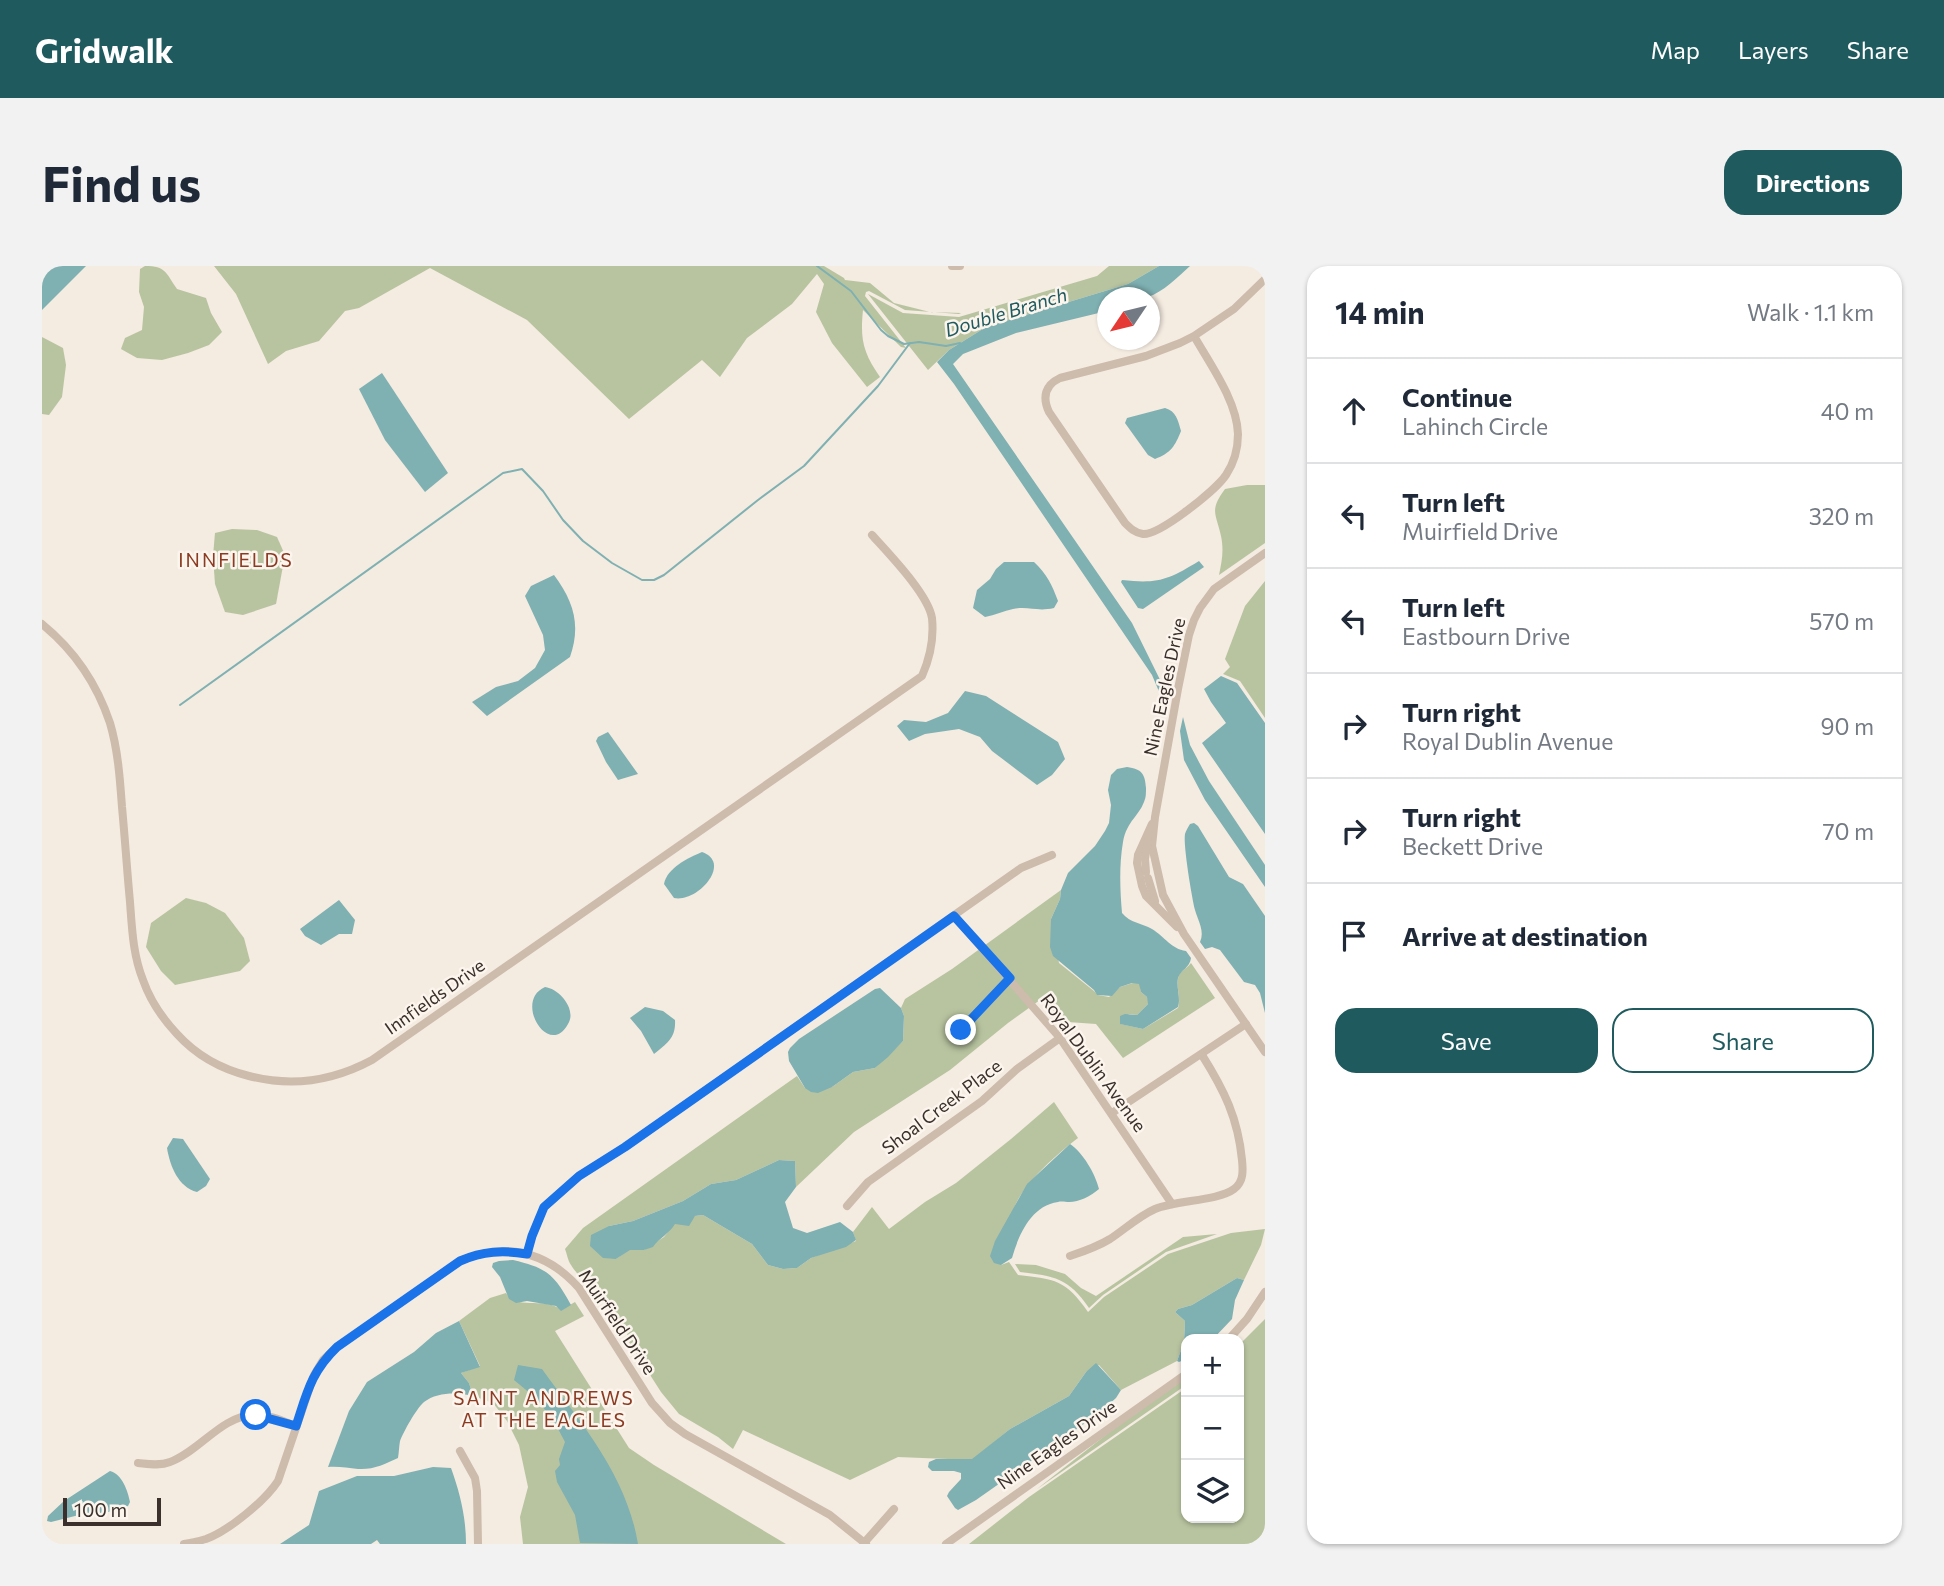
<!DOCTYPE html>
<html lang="en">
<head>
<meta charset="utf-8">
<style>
	body { margin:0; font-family:Commissioner,sans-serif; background:#f2f2f3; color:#1f2937 }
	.controls { position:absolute; right:21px; bottom:21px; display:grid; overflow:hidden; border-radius:14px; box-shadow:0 2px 5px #0004 }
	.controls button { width:63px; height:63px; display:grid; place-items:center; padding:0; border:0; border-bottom:2px solid #e0e1e3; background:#fff; color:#1f2937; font:35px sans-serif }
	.compass { position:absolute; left:1055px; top:21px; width:63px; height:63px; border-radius:50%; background:#fff; box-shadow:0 2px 5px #0004; rotate:235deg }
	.scale { position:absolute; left:21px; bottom:18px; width:98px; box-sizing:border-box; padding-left:7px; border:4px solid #3b302b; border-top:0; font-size:19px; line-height:24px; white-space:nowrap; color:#3b302b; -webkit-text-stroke:5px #fbf5ee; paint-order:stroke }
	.stop { position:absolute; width:21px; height:21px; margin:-16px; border:5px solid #1a73e8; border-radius:50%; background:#fff }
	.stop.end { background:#1a73e8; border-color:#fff; box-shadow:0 2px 7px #0008 }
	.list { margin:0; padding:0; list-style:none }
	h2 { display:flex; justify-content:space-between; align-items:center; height:91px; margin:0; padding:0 28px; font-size:30px }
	h2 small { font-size:23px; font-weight:400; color:#747a83 }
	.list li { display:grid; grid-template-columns:46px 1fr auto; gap:21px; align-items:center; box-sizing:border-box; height:105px; padding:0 28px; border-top:2px solid #e0e1e3 }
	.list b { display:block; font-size:26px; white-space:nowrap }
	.list p { margin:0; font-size:23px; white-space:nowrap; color:#747a83 }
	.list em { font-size:23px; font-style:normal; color:#747a83 }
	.actions { display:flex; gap:14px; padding:21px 28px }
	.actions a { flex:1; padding:16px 0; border:2px solid #1f5a5e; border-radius:21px; text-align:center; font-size:24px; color:#1f5a5e }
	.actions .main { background:#1f5a5e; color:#fff }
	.icon { flex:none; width:38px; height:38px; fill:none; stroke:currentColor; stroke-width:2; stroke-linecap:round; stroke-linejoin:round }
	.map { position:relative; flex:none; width:1223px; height:1278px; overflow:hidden; border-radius:21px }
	header { display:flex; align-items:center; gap:42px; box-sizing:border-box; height:98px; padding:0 35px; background:#1f5a5e; color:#fff }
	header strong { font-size:33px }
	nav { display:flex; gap:38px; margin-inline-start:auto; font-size:24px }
	.intro { display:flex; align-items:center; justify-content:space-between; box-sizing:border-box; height:168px; padding:0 42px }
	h1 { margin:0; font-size:49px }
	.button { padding:18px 32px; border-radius:21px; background:#1f5a5e; color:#fff; font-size:24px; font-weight:700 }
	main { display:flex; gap:42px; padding:0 42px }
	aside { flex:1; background:#fff; border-radius:21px; box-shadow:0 2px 5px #0004 }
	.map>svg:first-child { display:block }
</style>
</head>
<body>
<header>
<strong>Gridwalk</strong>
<nav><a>Map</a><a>Layers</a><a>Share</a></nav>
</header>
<div class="intro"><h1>Find us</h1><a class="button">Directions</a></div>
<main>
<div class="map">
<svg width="1223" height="1278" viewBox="0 0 1223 1278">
	<rect width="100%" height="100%" fill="#f4ebe1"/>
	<g fill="#b8c4a0">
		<path d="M103,0C124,0 124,7 135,23L164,32L169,47L180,66L167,79L146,87L120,94L95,92L79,83L83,72L100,64L102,41L97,26L98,3Z"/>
		<path d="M172,0H782L802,12L803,14L828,17L852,37L888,46L919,47L917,48L863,44L827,25L824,26L823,30L864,82L859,81L821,44C818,73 821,87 838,111L825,121L790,77L774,46L782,18L775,8L750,38L705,72L678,111L660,94L587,153L485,54L388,2L317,42L303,45L277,75L244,85L226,98L194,28Z"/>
		<polygon points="1067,0 1117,0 1086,18 944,61 907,84 886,104 826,28 861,47 917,51 1055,10"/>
		<polygon points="0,71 21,82 24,99 20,131 7,149 0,148"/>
		<path d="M1205,219H1223V277L1177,309C1180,295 1182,284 1179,270C1174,247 1167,245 1183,223Z"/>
		<polygon points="190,263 215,264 235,271 243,289 234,338 201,349 183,346 173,318 171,290 173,267"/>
		<polygon points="1223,315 1223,452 1198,415 1181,408 1188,401 1183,393 1203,340"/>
		<path d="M1019,624L1018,633L1009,653L1017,697L1052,725L1056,729L1067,731L1078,721L1094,716L1098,718L1099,726L1105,731L1107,737L1095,749L1087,748L1079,755V758L1101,763L1136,742C1140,731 1131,716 1139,706C1142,703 1146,701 1149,697L1173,732L1081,792L1054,758L1026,756L998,734L966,757L908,804L812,866L754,921L753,895L737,894L694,914L669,918L641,935L591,955L567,960L574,993L588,983L602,984L622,971L633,957L653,950L661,949L710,978L726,999L741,1003L755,1002L769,992L814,975L811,966L830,941L847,963L883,936L914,917L969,873L1012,836L1036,872C1015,888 983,916 973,940C966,958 964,980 959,999L967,996L976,1009C1013,1013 1024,1014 1046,1046L1062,1031L1126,988L1189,967L1223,963L1219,979L1202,1014L1195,1012L1150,1039L1136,1043L1133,1046L1143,1055L1142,1076L1135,1095L1079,1124L1057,1099L1044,1106L1027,1130L968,1163L930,1194L856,1191L808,1214L701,1164L691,1183L676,1171L637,1148L619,1126L587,1076C586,1053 542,1020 529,999C526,995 525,988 523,983L541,962L755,810L763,822L790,821L811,806L833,802L861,775L862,750L859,742L863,733L910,703Z"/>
		<polygon points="144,632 164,637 183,647 202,672 208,695 198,705 133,719 119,705 104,681 109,657"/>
		<path d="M1175,968L1124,986L1061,1029L1047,1042C1027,1012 1012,1010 978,1006L973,998L994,999L1023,1008L1039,1022L1054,1030L1141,971Z"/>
		<path d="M464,1027C475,1045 504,1030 519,1044L533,1036L542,1050L513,1065L587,1182L612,1199L744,1278H481L478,1251L486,1221L477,1179L465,1155L451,1137L431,1130L427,1117L419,1107L438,1100L417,1055L448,1032Z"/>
		<polygon points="1223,1053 1223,1278 927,1278 987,1231 1144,1122 1144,1252 1197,1252 1197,1079"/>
		<polygon points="1144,1112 1144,1119 995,1223 1074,1161"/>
	</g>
	<g fill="#7fb0b2">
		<polygon points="0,0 44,0 0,44"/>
		<path d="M1117,0H1148C1136,11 1121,26 1106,31C1094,34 1078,32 1066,32L1065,45L974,67L921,88L911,98L1090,357L1126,430L1124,442L1110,409L912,118L895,96L907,84L944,61L1086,18Z"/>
		<polygon points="340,107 406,207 383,226 343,174 317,123"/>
		<path d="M1123,142C1134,145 1136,154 1139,165C1133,180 1129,187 1113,193L1106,189L1083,157L1085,152Z"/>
		<path d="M1157,295L1162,301L1101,343L1096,342L1079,316L1080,314C1116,318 1126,314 1157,295Z"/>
		<path d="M962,296H992C1005,308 1010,319 1016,335L1012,342C995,346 987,340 971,343C962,345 953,349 943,351L931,342L935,324L948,313L954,303Z"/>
		<path d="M512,309C532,336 539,359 528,391L445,450L430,436L454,421L476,415L493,402L503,384L501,369L483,330L489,320Z"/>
		<polygon points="1179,410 1195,417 1223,457 1223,568 1160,477 1184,457 1169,436 1162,423"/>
		<polygon points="923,425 944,430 1016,476 1023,493 1010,509 995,519 950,485 938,471 917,463 883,468 867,475 855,460 862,454 884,456 906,447"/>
		<polygon points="1141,451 1148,479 1167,515 1223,599 1223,621 1163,534 1142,494 1138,465"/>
		<polygon points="566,466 596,508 576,514 564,496 554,475 556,471"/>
		<path d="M1085,501C1100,503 1103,508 1104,522C1104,525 1104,531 1103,533C1098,550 1085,554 1081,576C1077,599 1078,624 1080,647C1088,657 1100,657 1110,663C1123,671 1129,683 1144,685L1149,692C1148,702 1139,703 1136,712C1134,722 1139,732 1136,741L1101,763L1078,758V750L1083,748L1095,749L1106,738L1105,731L1099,726L1097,718L1090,717L1078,721L1070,730L1055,729L1052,724L1011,690L1008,681L1009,653L1018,633L1019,624L1026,607L1053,580L1063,565L1067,557L1069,539L1066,524L1069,509L1075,503Z"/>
		<path d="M1152,557L1156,560L1187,611L1201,618L1223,650V747L1218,727L1213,719L1202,716L1178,684L1170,681L1163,683L1158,676C1163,665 1156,655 1153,644C1150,632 1141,579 1143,568C1144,565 1146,561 1148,558Z"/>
		<path d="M660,586C691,597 655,637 632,632L622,618C625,602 646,592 660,586Z"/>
		<polygon points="297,634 313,654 310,668 297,668 279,679 263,670 258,663"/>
		<path d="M503,721C518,723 535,744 526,758C507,793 471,735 503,721Z"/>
		<polygon points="838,722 859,742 862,750 861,775 846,791 833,802 811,806 790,821 776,827 769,826 763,822 747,795 746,786 748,782 757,773 833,723"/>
		<path d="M603,741L621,745L633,754C634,772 625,777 612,788L599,765L588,752Z"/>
		<path d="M131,872L141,873L168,913L164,920L155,926C136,921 128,900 125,882Z"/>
		<path d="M1028,878C1041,887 1053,907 1057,923C1049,930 1037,936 1027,936C1024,936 1019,935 1016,936C989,940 977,968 970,992L959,999L952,997L948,990L953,975L985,918Z"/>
		<path d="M737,894L753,895L754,921L743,936L751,962L765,967L798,956L811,966L814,974L804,981L769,992L755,1002L741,1003L726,999L710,978L661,949L653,950L647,960L633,958C627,968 617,972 611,981L602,984H588L574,993L561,992L548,980L549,969L567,960L591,955L641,935L669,918L694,914Z"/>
		<path d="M471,994C505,1002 512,1008 529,1039L519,1045L514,1040L485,1035L474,1037L467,1033L458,1011L450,1001L451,997L457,995Z"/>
		<polygon points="1195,1012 1202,1014 1193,1034 1190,1053 1171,1073 1144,1073 1144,1093 1137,1096 1135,1095 1142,1076 1143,1055 1133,1046 1136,1043 1150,1039"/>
		<path d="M417,1055L438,1101L419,1107L427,1117L431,1130C416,1126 395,1126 382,1136C374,1143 362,1165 358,1175C357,1180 357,1186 356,1192C343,1198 331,1204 316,1203C306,1202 296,1200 286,1201L307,1145L325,1116L372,1086L394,1067Z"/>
		<polygon points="1054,1097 1079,1124 1074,1132 1056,1148 934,1234 916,1244 913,1242 905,1230 907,1226 919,1213 919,1207 912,1205 890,1205 886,1201 887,1196 894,1193 930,1193 968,1163 1027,1130 1044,1106"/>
		<path d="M476,1099L500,1103C539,1157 585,1210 596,1278L538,1277L533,1249L515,1216L513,1205L518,1199L517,1193L523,1176L514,1159L495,1133L472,1114Z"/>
		<path d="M391,1201L409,1202C418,1227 424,1251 424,1278H338L335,1274L329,1278H238L267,1259L277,1225L315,1210H352Z"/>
		<path d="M68,1205C80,1208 86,1225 88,1236L86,1240L63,1247H45L9,1256L5,1255L6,1250L22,1235Z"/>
	</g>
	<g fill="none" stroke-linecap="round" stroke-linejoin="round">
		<g stroke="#7fb0b2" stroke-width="2">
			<polyline points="775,0 809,25 839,64 846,70 862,78 877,76 904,80 918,77"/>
			<polyline points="138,439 461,207 480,203 501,225 521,254 541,275 570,297 600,314 612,314 622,309 716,234 762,200 836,120 868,77"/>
		</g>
		<g stroke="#cdbbac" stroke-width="8">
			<polyline points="910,0 918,0"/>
			<path d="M1152,70C1168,98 1195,135 1196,168C1196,183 1192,197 1184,209C1174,224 1118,269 1101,268C1093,267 1088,262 1083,257L1007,146C1000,131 1003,119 1018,112L1104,90L1138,77L1152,70L1192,43L1223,13"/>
			<polyline points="1223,287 1172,323 1158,342 1152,354 1147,369 1136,423 1113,551 1110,580 1121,629 1142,668 1223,786"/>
			<path d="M0,358C32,384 55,418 68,457C76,484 78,513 80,541C83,573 85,604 88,636C90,663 91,689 101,714C108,734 120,752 135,768C154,789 179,803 207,810C249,821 291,815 330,794L880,410C888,392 892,372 890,352C886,328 847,288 830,269"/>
			<polyline points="1110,558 1096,589 1095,597 1100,620 1104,630 1135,661"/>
			<polyline points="1104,606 1103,593 1106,574"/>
			<polyline points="1106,612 1113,635"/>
			<polyline points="912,650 1018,772 1130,938"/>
			<polyline points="919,764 968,712"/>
			<polyline points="1070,847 1204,758"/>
			<polyline points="805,940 826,916 940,835 975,803 1018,772"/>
			<polyline points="485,988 490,970 502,941 537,910 583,881 979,602 1010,589"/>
			<path d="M1028,990C1043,985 1055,981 1068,973C1083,963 1097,950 1113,943C1134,934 1176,935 1192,923C1202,916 1201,904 1200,894C1196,852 1182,824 1160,789"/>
			<polyline points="1187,1073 1205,1053 1223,1026"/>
			<polyline points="418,1185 433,1212 435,1225 436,1278"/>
			<path d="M96,1197C107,1198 118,1200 128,1196C158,1185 179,1150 212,1149C226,1148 241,1155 254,1160"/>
			<polyline points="822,1277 852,1243"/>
			<path d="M142,1278C149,1277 157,1275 164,1273C186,1265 223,1235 236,1215L272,1109L281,1094L295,1081L418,995C464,976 504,985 537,1022L610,1137L628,1157L643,1168L788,1249L824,1278"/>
			<polyline points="904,1278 1144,1108"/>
		</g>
	</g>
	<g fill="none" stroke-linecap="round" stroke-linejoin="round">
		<path stroke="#1a73e8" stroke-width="9" d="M214,1149L254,1160C265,1127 269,1106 295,1081L418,995C441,985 461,984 485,988L490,970L502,941L537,910L583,881L912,650L968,712L919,764"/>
	</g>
	<g text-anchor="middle" stroke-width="5" stroke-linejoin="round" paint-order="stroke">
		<g font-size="18" fill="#3b302b" stroke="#fbf5ee">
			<text transform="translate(1123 421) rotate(-78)" y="6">Nine Eagles Drive</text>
			<text transform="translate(393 731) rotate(-35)" y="6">Innfields Drive</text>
			<text transform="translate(1051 797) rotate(54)" y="6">Royal Dublin Avenue</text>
			<text transform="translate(900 841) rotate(-37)" y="6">Shoal Creek Place</text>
			<text transform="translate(575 1056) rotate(56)" y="6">Muirfield Drive</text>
			<text transform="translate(1015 1179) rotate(-35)" y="6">Nine Eagles Drive</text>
		</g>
		<g font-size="19" font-style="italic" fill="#1f5a5e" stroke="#fbf5ee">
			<text transform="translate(964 46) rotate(-17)" y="7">Double Branch</text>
		</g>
		<g font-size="19" letter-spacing="2" fill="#8c3b22" stroke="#fbf5ee">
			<text x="194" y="301">INNFIELDS</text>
			<text x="502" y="1139">SAINT ANDREWS<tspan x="502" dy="22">AT THE EAGLES</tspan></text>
		</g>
	</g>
</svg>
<div class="controls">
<button>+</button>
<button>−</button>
<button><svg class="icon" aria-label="layers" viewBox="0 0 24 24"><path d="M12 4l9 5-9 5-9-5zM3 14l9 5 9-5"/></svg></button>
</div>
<svg class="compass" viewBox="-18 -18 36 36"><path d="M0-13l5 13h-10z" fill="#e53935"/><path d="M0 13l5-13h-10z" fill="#747a83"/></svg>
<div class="scale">100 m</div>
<div class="stop" style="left:214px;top:1149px"></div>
<div class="stop end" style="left:919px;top:764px"></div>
</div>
<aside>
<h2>14 min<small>Walk · 1.1 km</small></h2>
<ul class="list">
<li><svg class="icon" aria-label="ahead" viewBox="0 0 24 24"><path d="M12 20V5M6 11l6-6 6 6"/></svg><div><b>Continue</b><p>Lahinch Circle</p></div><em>40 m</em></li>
<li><svg class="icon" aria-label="left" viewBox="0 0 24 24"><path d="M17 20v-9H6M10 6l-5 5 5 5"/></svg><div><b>Turn left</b><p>Muirfield Drive</p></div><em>320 m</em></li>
<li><svg class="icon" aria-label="left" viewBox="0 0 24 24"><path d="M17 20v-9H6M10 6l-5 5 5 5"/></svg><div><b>Turn left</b><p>Eastbourn Drive</p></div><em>570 m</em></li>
<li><svg class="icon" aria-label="right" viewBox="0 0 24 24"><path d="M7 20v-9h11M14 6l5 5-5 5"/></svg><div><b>Turn right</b><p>Royal Dublin Avenue</p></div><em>90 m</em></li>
<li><svg class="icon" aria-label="right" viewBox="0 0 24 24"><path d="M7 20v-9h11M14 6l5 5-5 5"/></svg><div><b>Turn right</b><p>Beckett Drive</p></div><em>70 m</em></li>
<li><svg class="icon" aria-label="arrive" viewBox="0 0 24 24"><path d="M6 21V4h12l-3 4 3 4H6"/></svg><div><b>Arrive at destination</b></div></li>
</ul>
<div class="actions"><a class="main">Save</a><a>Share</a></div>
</aside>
</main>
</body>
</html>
